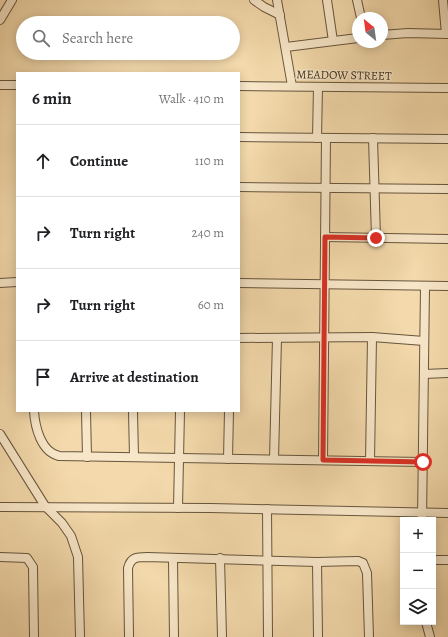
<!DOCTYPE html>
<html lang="en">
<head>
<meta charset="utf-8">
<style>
	body { margin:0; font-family:Alegreya,serif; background:#f6f6f6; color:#202124 }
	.controls { position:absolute; right:12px; bottom:12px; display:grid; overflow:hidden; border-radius:0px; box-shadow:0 2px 10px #0003 }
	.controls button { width:36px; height:36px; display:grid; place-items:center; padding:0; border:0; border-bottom:1px solid #e0e0e0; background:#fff; color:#202124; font:20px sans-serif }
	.compass { position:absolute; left:352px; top:12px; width:36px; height:36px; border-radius:50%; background:#fff; box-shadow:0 2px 10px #0003; rotate:331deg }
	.stop { position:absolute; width:12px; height:12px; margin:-9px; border:3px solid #d93025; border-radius:50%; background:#fff }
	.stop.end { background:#d93025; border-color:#fff; box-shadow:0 1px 4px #0008 }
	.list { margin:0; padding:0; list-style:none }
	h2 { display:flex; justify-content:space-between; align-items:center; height:52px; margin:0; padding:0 16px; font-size:17px }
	h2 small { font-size:13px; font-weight:400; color:#757577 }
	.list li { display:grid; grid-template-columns:26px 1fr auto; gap:12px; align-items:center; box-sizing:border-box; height:72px; padding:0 16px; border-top:1px solid #e0e0e0 }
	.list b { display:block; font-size:15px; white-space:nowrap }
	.list em { font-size:13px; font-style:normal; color:#757577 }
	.icon { flex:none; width:22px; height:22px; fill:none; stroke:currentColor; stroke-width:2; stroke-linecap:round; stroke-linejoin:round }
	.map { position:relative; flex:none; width:448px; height:637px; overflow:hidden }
	.search { position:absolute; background:#fff; box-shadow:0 2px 10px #0003; left:16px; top:16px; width:224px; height:44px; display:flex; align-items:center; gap:10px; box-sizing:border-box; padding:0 14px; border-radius:22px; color:#757577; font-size:15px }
	.panel { position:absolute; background:#fff; box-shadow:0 2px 10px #0003; left:16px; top:72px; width:224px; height:340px; border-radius:0px }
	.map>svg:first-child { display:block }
</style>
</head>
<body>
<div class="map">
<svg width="448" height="637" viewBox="0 0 448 637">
	<rect width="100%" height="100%" fill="#f3d9ab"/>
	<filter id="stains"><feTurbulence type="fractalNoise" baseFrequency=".005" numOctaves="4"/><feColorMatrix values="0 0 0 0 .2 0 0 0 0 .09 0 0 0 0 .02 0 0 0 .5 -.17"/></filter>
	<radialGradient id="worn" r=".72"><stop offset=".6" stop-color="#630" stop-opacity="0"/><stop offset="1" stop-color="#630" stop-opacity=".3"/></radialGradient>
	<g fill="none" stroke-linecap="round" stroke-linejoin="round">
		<defs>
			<g id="minor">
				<polyline points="254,0 264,7 280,15"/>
				<polyline points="277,0 292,86"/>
				<polyline points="327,0 333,41"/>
				<polyline points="357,0 361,18"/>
				<polyline points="443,0 446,34"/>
				<polyline points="0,20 12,0"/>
				<polyline points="382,35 408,33 448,34"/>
				<polyline points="286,47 358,38"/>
				<polyline points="0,85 17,85"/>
				<polyline points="239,86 448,88"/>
				<polyline points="239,137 448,139"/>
				<polyline points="317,138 318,87"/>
				<polyline points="373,138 376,238"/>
				<polyline points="239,187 448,189"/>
				<polyline points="325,237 448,239"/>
				<polyline points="0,283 17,282"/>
				<polyline points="239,283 448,286"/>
				<polyline points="239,338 372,337 424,341"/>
				<polyline points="424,374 448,373"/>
				<path d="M34,411C35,427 41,452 59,456L423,462"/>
				<polyline points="86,411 87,457"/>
				<polyline points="133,411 134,457"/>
				<polyline points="0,434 45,506 62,523 71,536 78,557 80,637"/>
				<polyline points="228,459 229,411"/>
				<polyline points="274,459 277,338"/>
				<polyline points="323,460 326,138"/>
				<polyline points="370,461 372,337"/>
				<polyline points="0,507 210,508 448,513"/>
				<polyline points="178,508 180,411"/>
				<polyline points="267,509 268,637"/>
				<polyline points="422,520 425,287"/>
				<polyline points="0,557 27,558 33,567 34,637"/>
				<polyline points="220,558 222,637"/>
				<polyline points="173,559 174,637"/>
				<polyline points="433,560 448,560"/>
				<polyline points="317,562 318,637"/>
				<polyline points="426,622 430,637"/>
				<path d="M129,637L128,568C131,557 137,557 147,557L317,562L358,561L363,563L367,573L369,637"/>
			</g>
		</defs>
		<use href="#minor" stroke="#67553c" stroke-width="10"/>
		<use href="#minor" stroke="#f7e6c8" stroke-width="8"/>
	</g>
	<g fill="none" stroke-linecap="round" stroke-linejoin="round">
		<polyline stroke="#d93025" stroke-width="5" points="376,238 325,237 323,460 423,462"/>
	</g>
	<g text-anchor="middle" stroke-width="3" stroke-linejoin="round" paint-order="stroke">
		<g font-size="12" fill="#382917" stroke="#f7e6c8">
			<text transform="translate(344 75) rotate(1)" y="4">MEADOW STREET</text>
		</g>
	</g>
	<rect width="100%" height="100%" filter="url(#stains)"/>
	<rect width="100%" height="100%" fill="url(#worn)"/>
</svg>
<div class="controls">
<button>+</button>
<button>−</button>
<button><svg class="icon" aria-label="layers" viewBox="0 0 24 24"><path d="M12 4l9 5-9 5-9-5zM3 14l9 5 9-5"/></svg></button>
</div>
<svg class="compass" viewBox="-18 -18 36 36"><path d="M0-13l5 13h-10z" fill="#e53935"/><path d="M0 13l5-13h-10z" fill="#757577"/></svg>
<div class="stop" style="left:423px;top:462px"></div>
<div class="stop end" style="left:376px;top:238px"></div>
<div class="search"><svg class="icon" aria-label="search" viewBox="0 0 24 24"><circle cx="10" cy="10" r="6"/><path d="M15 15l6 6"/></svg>Search here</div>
<section class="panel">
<h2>6 min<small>Walk · 410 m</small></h2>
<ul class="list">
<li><svg class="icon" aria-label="ahead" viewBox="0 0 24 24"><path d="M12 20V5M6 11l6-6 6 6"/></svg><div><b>Continue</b></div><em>110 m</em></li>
<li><svg class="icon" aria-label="right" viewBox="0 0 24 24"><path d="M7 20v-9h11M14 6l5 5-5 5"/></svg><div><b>Turn right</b></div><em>240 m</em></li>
<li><svg class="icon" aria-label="right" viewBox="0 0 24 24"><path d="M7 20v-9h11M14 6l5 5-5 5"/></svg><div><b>Turn right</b></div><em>60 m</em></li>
<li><svg class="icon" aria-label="arrive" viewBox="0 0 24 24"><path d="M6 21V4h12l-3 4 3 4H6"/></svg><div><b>Arrive at destination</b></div></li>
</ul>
</section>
</div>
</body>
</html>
